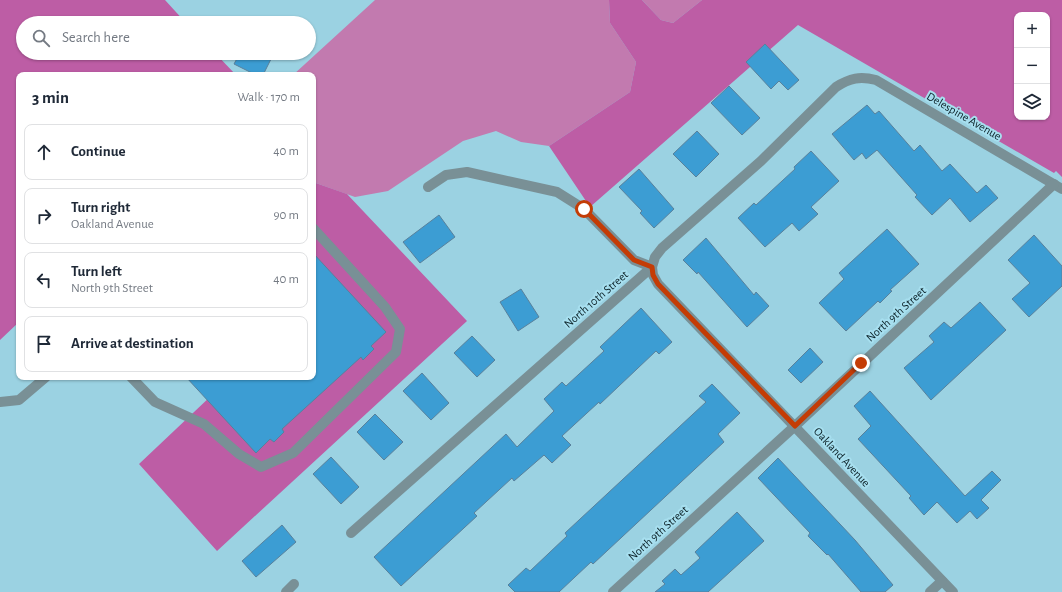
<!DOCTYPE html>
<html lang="en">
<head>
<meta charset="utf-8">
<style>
	body { margin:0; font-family:"Alegreya Sans",sans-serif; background:#f6f6f7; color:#1f2937 }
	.controls { position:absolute; right:12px; top:12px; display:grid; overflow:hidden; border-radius:8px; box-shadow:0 1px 3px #0004 }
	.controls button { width:36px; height:36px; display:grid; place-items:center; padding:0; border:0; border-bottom:1px solid #e0e1e3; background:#fff; color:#1f2937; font:20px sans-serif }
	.stop { position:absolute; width:12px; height:12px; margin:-9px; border:3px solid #c43c05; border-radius:50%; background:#fff }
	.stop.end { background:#c43c05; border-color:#fff; box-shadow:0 1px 4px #0008 }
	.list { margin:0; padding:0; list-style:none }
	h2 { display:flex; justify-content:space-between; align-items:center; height:52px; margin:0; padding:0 16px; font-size:17px }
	h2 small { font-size:13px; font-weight:400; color:#747a83 }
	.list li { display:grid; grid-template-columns:26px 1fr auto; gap:12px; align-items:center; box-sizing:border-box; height:56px; margin:0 8px 8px; padding:0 8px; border:1px solid #e0e1e3; border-radius:8px }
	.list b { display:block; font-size:15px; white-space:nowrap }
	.list p { margin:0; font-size:13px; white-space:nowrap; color:#747a83 }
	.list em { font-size:13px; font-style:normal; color:#747a83 }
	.icon { flex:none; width:22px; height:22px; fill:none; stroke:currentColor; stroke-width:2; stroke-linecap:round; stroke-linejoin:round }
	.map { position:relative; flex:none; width:1062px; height:592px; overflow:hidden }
	.search { position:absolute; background:#fff; box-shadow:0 1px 3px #0004; left:16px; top:16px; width:300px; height:44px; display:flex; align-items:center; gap:10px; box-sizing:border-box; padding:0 14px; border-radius:22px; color:#747a83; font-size:15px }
	.panel { position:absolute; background:#fff; box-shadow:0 1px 3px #0004; left:16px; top:72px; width:300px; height:308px; border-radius:8px }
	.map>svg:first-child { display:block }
</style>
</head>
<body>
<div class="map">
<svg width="1062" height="592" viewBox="0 0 1062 592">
	<rect width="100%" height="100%" fill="#9bd2e2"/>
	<g fill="#c27aaf">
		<polygon points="375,0 609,0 610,23 636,62 630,92 549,146 521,142 496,131 463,141 388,191 355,197 313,182 313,75 293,75"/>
		<polygon points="642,0 702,0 673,23 661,20"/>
	</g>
	<g fill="#bd5da5" fill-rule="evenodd">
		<polygon points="0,0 165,0 186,23 23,23 23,53 215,53 236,75 19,75 19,322 0,340"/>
		<path d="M609,0H642L661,20L673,23L702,0H1062V177L1056,171L1054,173L798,25L590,207L549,146L630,92L636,62L610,23ZM1017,15H1047V117H1017Z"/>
		<polygon points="313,182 347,194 467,321 217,551 139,464 212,395 313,377"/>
	</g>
	<g fill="#3c9dd3" stroke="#58819c">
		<polygon points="765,44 799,80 788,90 779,81 771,89 746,62"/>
		<polygon points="240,53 274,53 263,75 256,75 234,64"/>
		<polygon points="729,86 760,118 742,135 711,103"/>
		<polygon points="867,105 875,114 879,111 914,151 920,145 942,171 950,164 977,193 986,185 998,198 970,222 950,198 932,215 915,197 917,195 877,150 866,159 862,153 854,160 832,134"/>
		<polygon points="697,131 719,154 696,177 673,154"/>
		<polygon points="811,151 839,181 811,207 818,214 799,231 792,223 765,247 738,218 754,203 756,205 795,169 794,167"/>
		<polygon points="639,169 674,209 654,228 640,213 642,211 619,187"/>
		<polygon points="439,215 455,237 420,263 403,242"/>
		<polygon points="887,229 919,264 890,290 892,291 880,303 878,301 846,331 819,303 844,279 839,273"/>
		<polygon points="1034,235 1062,266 1062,286 1029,317 1012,299 1030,283 1008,260"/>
		<polygon points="706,238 754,295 756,292 769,306 747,327 698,272 697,274 683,260"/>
		<polygon points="313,253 386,332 371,346 374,349 363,360 361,357 282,429 284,432 274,442 270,439 256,453 186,377 313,377"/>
		<polygon points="521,289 539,317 518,331 500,302"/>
		<polygon points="980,302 1006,330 931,400 904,368 934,342 929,336 944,322 951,328"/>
		<polygon points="641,308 672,342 659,354 656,351 600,404 599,402 562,436 571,445 552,463 544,455 514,481 512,478 474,513 477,516 401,586 374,557 506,434 517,447 554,411 544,399 562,382 566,386 604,351 600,347"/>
		<polygon points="472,336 495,360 477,377 454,353"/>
		<polygon points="810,348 823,362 801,383 788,370"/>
		<polygon points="422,373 449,403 431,420 403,391"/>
		<polygon points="712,384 740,413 718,434 724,442 593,564 591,562 559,592 515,592 508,585 526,568 530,571 567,536 565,533 706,402 699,396"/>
		<polygon points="870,391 965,496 992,471 1001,480 981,500 989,508 977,519 970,511 957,523 937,502 924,515 909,498 911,496 858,439 871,426 854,406"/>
		<polygon points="375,414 403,442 384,460 357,432"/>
		<polygon points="331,457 359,487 341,504 313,474"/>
		<polygon points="778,458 855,540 893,585 885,592 861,592 828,554 827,555 808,536 810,533 758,478"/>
		<polygon points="737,512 764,541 708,592 655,592 665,584 662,581 675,569 681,575 700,558 695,552"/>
		<polygon points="282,525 296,542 256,577 242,561"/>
	</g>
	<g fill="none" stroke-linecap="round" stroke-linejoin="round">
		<g stroke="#799096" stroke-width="10">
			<polyline points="428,187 446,175 467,172 557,192 584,209 634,260 652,267"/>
			<polyline points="131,377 155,402 204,424 239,454 261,467 293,453 396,352 400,329 385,307 313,228"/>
			<polyline points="0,402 19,400 46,377"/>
		</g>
		<g stroke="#799096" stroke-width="10">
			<polyline points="652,267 653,275 658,284 953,592"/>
			<path d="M351,533L652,267L655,257L662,248L761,161L836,87C850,78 860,76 876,80L1062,189"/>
			<polyline points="286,592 294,584"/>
			<polyline points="613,592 795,426 1054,184"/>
			<polyline points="930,592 942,581"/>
		</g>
	</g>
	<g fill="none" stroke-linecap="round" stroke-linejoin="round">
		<polyline stroke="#c43c05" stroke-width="5" points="584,209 634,260 652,267 653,275 658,284 795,426 861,363"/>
	</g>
	<g text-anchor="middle" stroke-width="4" stroke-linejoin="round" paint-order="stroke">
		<g font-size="12" fill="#0b2127" stroke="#a7dfef">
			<text transform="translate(964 116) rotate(30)" y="4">Delespine Avenue</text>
			<text transform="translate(596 299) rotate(-41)" y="4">North 10th Street</text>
			<text transform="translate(896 314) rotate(-42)" y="4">North 9th Street</text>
			<text transform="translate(842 457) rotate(47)" y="4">Oakland Avenue</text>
			<text transform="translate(658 533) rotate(-42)" y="4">North 9th Street</text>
		</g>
	</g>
</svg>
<div class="controls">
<button>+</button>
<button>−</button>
<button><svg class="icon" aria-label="layers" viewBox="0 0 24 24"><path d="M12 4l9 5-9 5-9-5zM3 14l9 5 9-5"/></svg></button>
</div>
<div class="stop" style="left:584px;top:209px"></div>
<div class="stop end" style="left:861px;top:363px"></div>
<div class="search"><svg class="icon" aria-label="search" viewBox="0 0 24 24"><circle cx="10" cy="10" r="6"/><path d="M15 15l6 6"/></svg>Search here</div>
<section class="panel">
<h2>3 min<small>Walk · 170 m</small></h2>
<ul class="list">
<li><svg class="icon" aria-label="ahead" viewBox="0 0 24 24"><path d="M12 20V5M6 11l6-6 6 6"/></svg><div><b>Continue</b></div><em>40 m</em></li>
<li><svg class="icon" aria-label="right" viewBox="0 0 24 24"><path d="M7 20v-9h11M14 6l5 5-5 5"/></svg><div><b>Turn right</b><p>Oakland Avenue</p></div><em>90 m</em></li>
<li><svg class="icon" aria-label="left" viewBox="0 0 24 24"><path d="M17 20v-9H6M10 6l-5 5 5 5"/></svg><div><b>Turn left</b><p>North 9th Street</p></div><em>40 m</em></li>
<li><svg class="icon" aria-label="arrive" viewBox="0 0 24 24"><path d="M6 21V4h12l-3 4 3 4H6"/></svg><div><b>Arrive at destination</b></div></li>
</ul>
</section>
</div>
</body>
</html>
